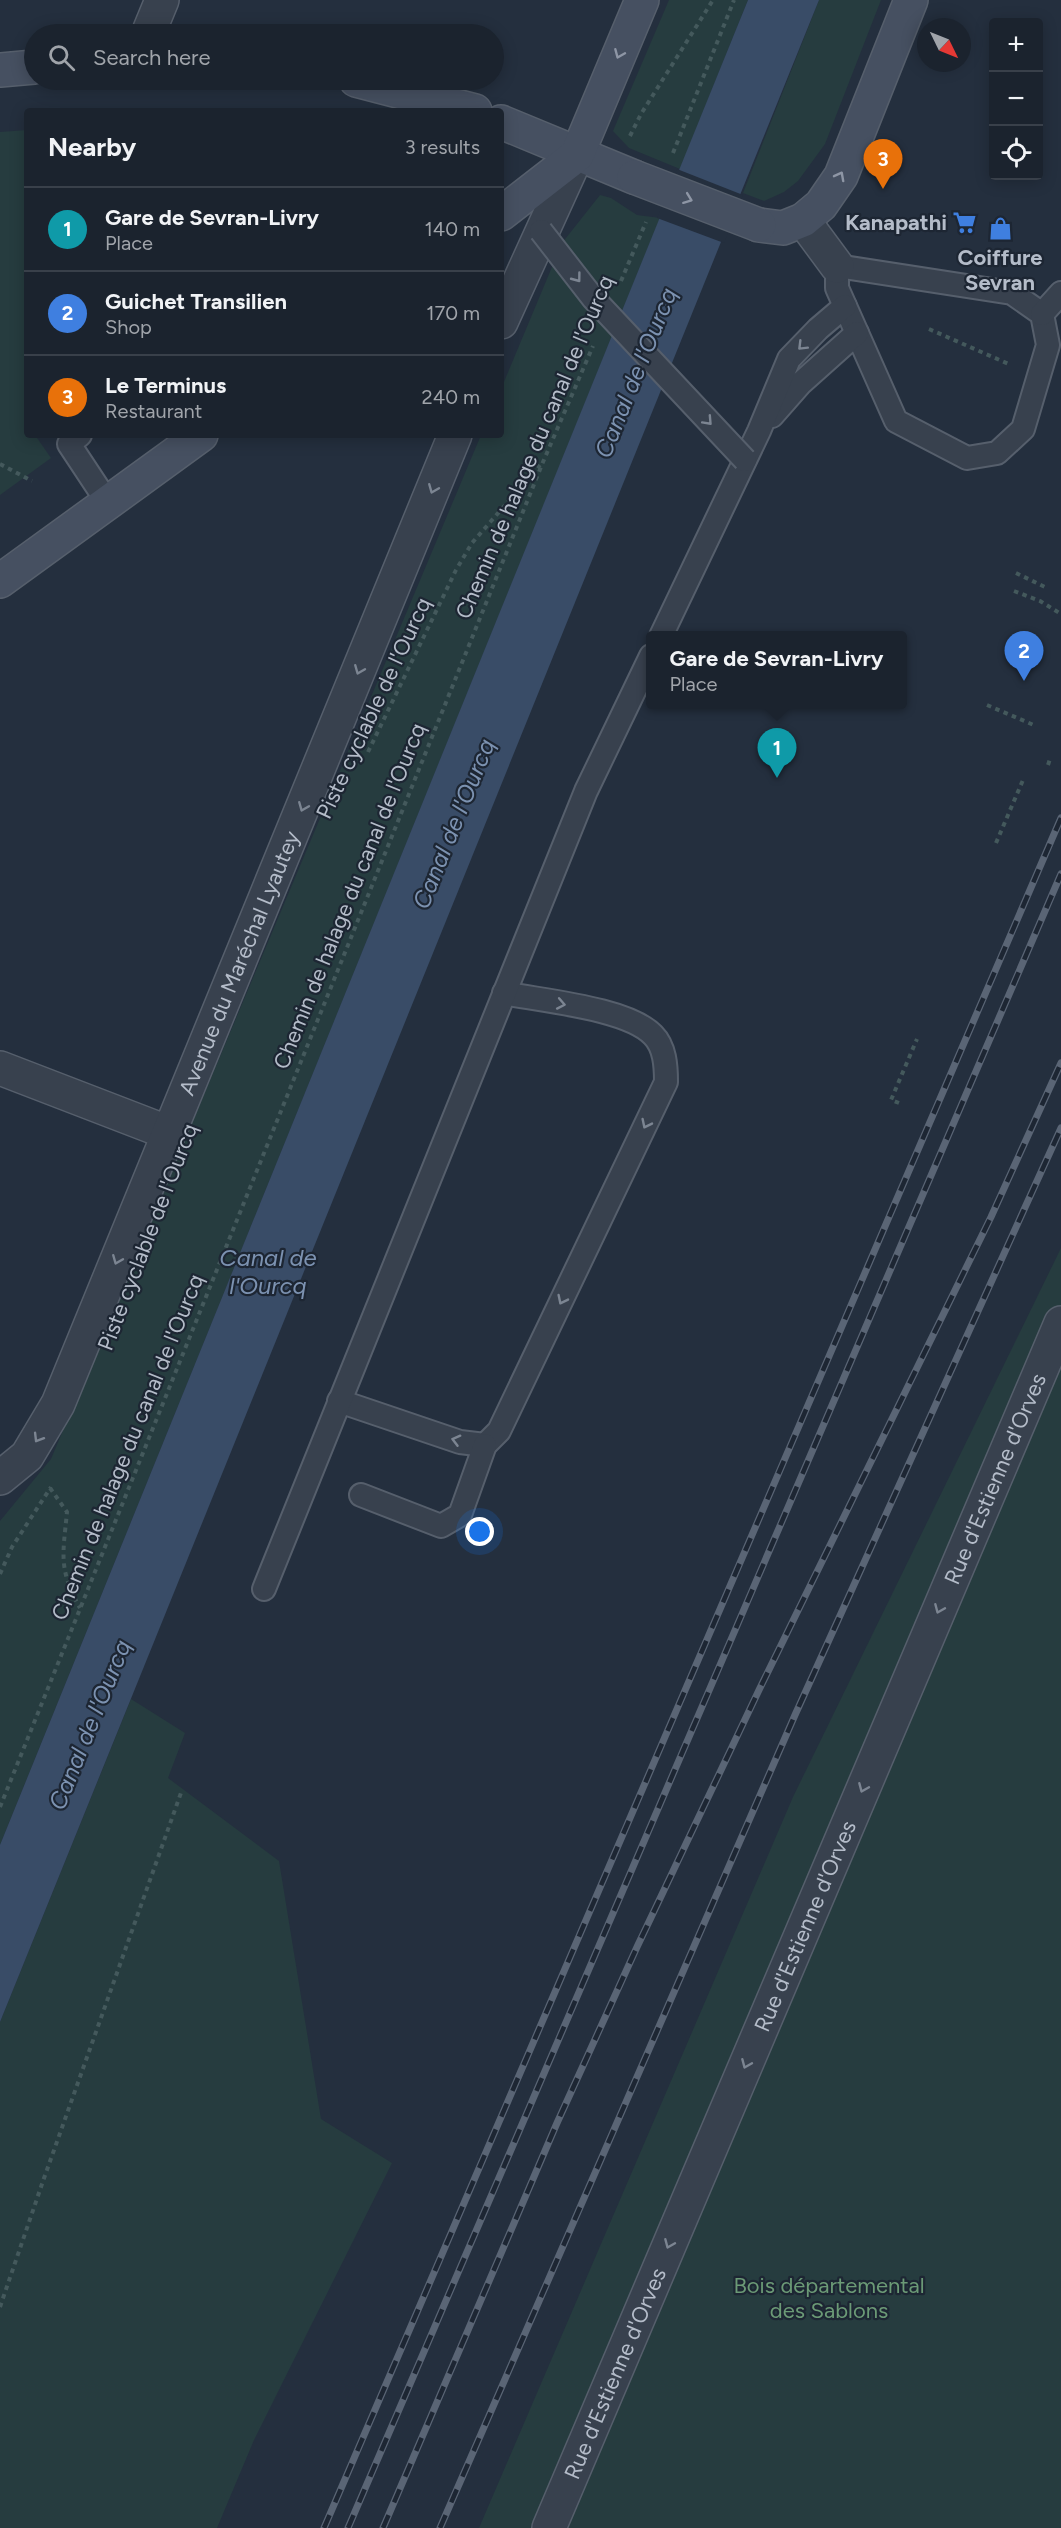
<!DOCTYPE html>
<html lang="en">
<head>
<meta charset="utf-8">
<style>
	body { margin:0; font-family:Figtree,sans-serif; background:#282f3a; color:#f1f3f6 }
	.controls { position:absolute; right:18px; top:18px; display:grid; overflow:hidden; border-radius:6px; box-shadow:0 3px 15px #0003 }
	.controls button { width:54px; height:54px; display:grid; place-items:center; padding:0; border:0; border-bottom:2px solid #39404a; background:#1b232e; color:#f1f3f6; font:30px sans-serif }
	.compass { position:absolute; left:917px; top:18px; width:54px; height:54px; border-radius:50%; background:#1b232e; box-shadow:0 3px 15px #0003; rotate:133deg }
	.you { position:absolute; left:480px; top:1532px; width:21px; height:21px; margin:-15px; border:4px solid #fff; border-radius:50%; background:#1a73e8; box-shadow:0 0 0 9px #1a73e833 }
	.badge { display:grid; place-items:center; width:39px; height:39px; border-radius:50%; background:#ea580c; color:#fff; font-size:20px; font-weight:700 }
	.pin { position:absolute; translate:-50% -50px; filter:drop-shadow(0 2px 3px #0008) }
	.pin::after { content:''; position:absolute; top:32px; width:21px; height:18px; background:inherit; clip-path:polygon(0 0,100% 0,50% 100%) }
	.popup { position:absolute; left:646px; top:631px; width:261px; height:78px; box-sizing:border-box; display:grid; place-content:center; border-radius:6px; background:#1b232e; filter:drop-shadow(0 2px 4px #0005); font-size:20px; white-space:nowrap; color:#a0a4aa }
	.popup b { font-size:22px; color:#f1f3f6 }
	.popup::after { content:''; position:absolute; left:50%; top:100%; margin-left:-12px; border:12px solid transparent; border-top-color:#1b232e }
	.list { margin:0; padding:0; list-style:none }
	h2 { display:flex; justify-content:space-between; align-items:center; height:78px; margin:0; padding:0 24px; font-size:26px }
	h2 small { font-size:20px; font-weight:400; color:#a0a4aa }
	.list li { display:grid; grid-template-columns:39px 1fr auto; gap:18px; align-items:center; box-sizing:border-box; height:84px; padding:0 24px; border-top:2px solid #39404a }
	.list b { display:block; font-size:22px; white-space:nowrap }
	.list p { margin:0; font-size:20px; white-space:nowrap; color:#a0a4aa }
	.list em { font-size:20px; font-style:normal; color:#a0a4aa }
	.icon { flex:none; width:33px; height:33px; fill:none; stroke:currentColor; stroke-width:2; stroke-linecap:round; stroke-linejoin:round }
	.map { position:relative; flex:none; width:1061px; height:2528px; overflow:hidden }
	.search { position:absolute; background:#1b232e; box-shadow:0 3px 15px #0003; left:24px; top:24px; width:480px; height:66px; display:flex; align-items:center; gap:15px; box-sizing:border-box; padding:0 21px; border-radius:33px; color:#a0a4aa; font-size:22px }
	.panel { position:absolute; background:#1b232e; box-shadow:0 3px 15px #0003; left:24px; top:108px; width:480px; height:330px; border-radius:6px }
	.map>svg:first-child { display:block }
</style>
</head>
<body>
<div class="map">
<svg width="1061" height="2528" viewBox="0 0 1061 2528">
	<rect width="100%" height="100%" fill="#242f3e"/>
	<g fill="#263c3f">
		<polygon points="669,0 748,0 680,169 629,148 613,131"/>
		<polygon points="819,0 881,0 825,144 798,181 784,192 764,201 743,193"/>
		<polygon points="27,130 27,435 35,435 51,458 0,495 0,132"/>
		<polygon points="600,195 611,198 637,215 660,218 0,1845 0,1521 51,1459 481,435 501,435 501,389 562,243"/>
		<polygon points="1061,1248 1061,2528 479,2528 793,1797"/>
		<polygon points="131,1699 185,1733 168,1778 279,1861 321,2119 392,2163 254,2440 217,2528 0,2528 0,2022"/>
	</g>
	<polygon fill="#394c67" points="748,0 819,0 0,2022 0,1845"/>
	<polygon fill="#242f3e" points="677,169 743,195 724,243 657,218"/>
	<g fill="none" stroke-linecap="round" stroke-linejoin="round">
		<defs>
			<g id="lane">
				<polygon points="837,266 1012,293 1042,314 1048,345 1023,429 997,453 967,458 896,421 837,288"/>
				<polyline points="1042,314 1061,293"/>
				<polyline points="772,416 801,383 857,333"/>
				<polyline points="80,435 69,444 108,503"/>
				<polyline points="661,636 759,431 789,359 818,329 845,306"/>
				<path d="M339,1401L460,1442L485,1445L499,1431L666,1082C666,1066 665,1047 653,1035C627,1008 542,1001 504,993"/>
				<polyline points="361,1495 441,1526 460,1515 485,1445"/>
				<polyline points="264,1589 586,791 651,656"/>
			</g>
			<g id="street">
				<polyline points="148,34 162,0"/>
				<polyline points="803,220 837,266"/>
				<polyline points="501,322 577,155"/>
				<polyline points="0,1068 169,1133"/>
				<path id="s1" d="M0,1478L27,1456L58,1404L455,435"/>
				<path id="s2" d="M549,2528L1061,1323"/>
			</g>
			<g id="secondary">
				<polyline points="0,70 34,67"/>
				<polyline points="356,80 475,111"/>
				<polyline points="501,122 634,177"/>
				<polyline points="501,214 577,155 642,0"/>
				<polyline points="759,225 783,228 803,220 821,205 841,176 911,0"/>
				<polyline points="0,581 201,435"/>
			</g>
		</defs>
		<use href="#lane" stroke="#565f6c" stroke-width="26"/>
		<use href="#street" stroke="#565f6c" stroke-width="36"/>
		<use href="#secondary" stroke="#565f6c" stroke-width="36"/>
		<g stroke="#44595c" stroke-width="4" stroke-dasharray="4.5 4.5" stroke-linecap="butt">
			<polyline points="630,136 641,114 713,0"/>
			<polyline points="673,153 734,0"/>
			<polyline points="621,281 646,222"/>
			<polyline points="929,329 1011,365"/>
			<polyline points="0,464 32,481"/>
			<polyline points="1016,573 1045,587"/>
			<polyline points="1014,591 1040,601 1061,614"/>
			<polyline points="987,705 1036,726"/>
			<polyline points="368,752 456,570 472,543 540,465"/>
			<polyline points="1048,765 1050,759"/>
			<polyline points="996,843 1023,780"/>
			<polyline points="899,1103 891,1100 917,1039"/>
			<path d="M50,1488L67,1512C63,1554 58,1569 80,1608"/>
			<polyline points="0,1574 12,1547 51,1487"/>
			<polyline points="0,1807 543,462 593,346"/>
			<polyline points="0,2307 43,2181 182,1790"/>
		</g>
		<use href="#lane" stroke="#38414e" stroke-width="22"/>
		<use href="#street" stroke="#38414e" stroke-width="33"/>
		<use href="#secondary" stroke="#465061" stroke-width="33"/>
		<defs>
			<g id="rail">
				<polyline points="324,2528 1061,818"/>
				<polyline points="348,2528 1061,874"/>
				<polyline points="383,2528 557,2123 637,1947 759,1690 991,1217 1061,1063"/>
				<polyline points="440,2528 795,1715 1061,1128"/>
			</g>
		</defs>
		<use href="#rail" stroke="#5a6575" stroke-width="7"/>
		<use href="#rail" stroke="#1d2633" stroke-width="4.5" stroke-dasharray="14" stroke-linecap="butt"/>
		<defs>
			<polyline id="lane-bridge" points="541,231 593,298 745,460"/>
			<polyline id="secondary-bridge" points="634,177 759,225"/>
		</defs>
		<use href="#lane-bridge" stroke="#565f6c" stroke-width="26" stroke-linecap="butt"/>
		<use href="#secondary-bridge" stroke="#565f6c" stroke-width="36" stroke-linecap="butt"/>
		<use href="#lane-bridge" stroke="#38414e" stroke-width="22"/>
		<use href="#secondary-bridge" stroke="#465061" stroke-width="33"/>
	</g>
	<defs><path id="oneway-chevron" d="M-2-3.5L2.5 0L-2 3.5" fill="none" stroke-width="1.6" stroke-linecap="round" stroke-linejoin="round" transform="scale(1.5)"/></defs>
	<g stroke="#8e96a5">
		<use href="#oneway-chevron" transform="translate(619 54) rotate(113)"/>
		<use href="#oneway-chevron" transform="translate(840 176) rotate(-62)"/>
		<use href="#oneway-chevron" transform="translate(688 199) rotate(21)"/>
	</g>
	<g stroke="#7c8592">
		<use href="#oneway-chevron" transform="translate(577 278) rotate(53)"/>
		<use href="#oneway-chevron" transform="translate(802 346) rotate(135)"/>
		<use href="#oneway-chevron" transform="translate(708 421) rotate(47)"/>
		<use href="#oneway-chevron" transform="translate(433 489) rotate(112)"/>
		<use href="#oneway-chevron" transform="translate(359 670) rotate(112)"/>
		<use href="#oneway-chevron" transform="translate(303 807) rotate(112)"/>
		<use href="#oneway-chevron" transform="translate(561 1004) rotate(11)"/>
		<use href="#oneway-chevron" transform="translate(646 1124) rotate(116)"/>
		<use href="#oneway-chevron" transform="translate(117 1260) rotate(112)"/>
		<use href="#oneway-chevron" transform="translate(562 1300) rotate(116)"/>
		<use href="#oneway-chevron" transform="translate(38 1438) rotate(121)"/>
		<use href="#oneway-chevron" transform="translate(456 1440) rotate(-165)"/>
		<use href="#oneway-chevron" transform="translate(939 1609) rotate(113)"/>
		<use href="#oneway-chevron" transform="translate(863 1788) rotate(113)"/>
		<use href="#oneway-chevron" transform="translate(746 2064) rotate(113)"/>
		<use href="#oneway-chevron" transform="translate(669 2244) rotate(113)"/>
	</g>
	<defs>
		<symbol id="supermarket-bare" viewBox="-9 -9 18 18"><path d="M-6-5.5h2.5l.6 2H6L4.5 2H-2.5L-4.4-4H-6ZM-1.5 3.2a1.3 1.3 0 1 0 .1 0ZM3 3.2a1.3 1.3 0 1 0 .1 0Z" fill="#3f7fe0" stroke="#1d2633" stroke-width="2.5" paint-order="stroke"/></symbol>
		<symbol id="shop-bare" viewBox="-9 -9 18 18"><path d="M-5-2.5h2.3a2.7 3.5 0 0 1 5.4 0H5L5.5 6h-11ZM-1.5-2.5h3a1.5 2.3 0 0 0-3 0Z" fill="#3f7fe0" stroke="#1d2633" stroke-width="2.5" paint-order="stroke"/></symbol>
	</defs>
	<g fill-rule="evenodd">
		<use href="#supermarket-bare" x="948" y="206" width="33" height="33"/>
		<use href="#shop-bare" x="984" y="212" width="33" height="33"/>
	</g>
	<g text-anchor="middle" stroke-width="4.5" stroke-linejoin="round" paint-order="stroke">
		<g font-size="22" font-weight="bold" fill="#b4bcc9" stroke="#1d2633" text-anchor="end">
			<text x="947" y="230">Kanapathi</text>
			<text x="1000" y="265" text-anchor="middle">Coiffure<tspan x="1000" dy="25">Sevran</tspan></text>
		</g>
		<g font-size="22" fill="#b4bcc9" stroke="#1d2633">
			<text transform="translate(534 447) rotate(-67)" y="8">Chemin de halage du canal de l'Ourcq</text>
			<text transform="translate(373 708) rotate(-65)" y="8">Piste cyclable de l'Ourcq</text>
			<text transform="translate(349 896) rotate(-68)" y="8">Chemin de halage du canal de l'Ourcq</text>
			<text dy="8" stroke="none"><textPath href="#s1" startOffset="572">Avenue du Maréchal Lyautey</textPath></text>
			<text transform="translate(147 1237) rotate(-69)" y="8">Piste cyclable de l'Ourcq</text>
			<text transform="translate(127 1447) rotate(-68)" y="8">Chemin de halage du canal de l'Ourcq</text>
			<text dy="8" stroke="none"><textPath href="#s2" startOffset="1140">Rue d'Estienne d'Orves</textPath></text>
			<text dy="8" stroke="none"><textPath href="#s2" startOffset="654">Rue d'Estienne d'Orves</textPath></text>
			<text dy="8" stroke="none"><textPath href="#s2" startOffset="168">Rue d'Estienne d'Orves</textPath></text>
		</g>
		<g font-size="22" fill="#6b9a76" stroke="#1d2633">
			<text x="829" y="2293">Bois départemental<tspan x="829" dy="25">des Sablons</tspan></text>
		</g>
		<g font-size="24" font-style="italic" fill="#7c92b1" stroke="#1d2633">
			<text transform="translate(636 373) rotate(-68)" y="8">Canal de l'Ourcq</text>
			<text transform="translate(454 824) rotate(-68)" y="8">Canal de l'Ourcq</text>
			<text x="268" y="1266">Canal de<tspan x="268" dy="28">l'Ourcq</tspan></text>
			<text transform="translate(90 1725) rotate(-68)" y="8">Canal de l'Ourcq</text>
		</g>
	</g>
</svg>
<div class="controls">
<button>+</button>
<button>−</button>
<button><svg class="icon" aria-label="locate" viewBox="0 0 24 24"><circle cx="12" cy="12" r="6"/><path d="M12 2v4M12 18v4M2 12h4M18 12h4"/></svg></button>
</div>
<svg class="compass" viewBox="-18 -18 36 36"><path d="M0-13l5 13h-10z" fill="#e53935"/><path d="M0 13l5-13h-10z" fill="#a0a4aa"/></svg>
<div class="you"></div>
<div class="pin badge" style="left:777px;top:778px;background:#0f9aa8">1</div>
<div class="popup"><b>Gare de Sevran-Livry</b>Place</div>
<div class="pin badge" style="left:1024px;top:681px;background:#3f7fe0">2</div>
<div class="pin badge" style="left:883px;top:189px;background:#e8710a">3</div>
<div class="search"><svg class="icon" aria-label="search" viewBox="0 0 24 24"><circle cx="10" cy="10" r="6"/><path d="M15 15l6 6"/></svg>Search here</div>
<section class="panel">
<h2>Nearby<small>3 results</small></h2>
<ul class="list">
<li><span class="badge" style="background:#0f9aa8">1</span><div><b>Gare de Sevran-Livry</b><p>Place</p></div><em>140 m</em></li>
<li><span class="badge" style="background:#3f7fe0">2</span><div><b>Guichet Transilien</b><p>Shop</p></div><em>170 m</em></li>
<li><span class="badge" style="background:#e8710a">3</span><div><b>Le Terminus</b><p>Restaurant</p></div><em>240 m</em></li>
</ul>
</section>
</div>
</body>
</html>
